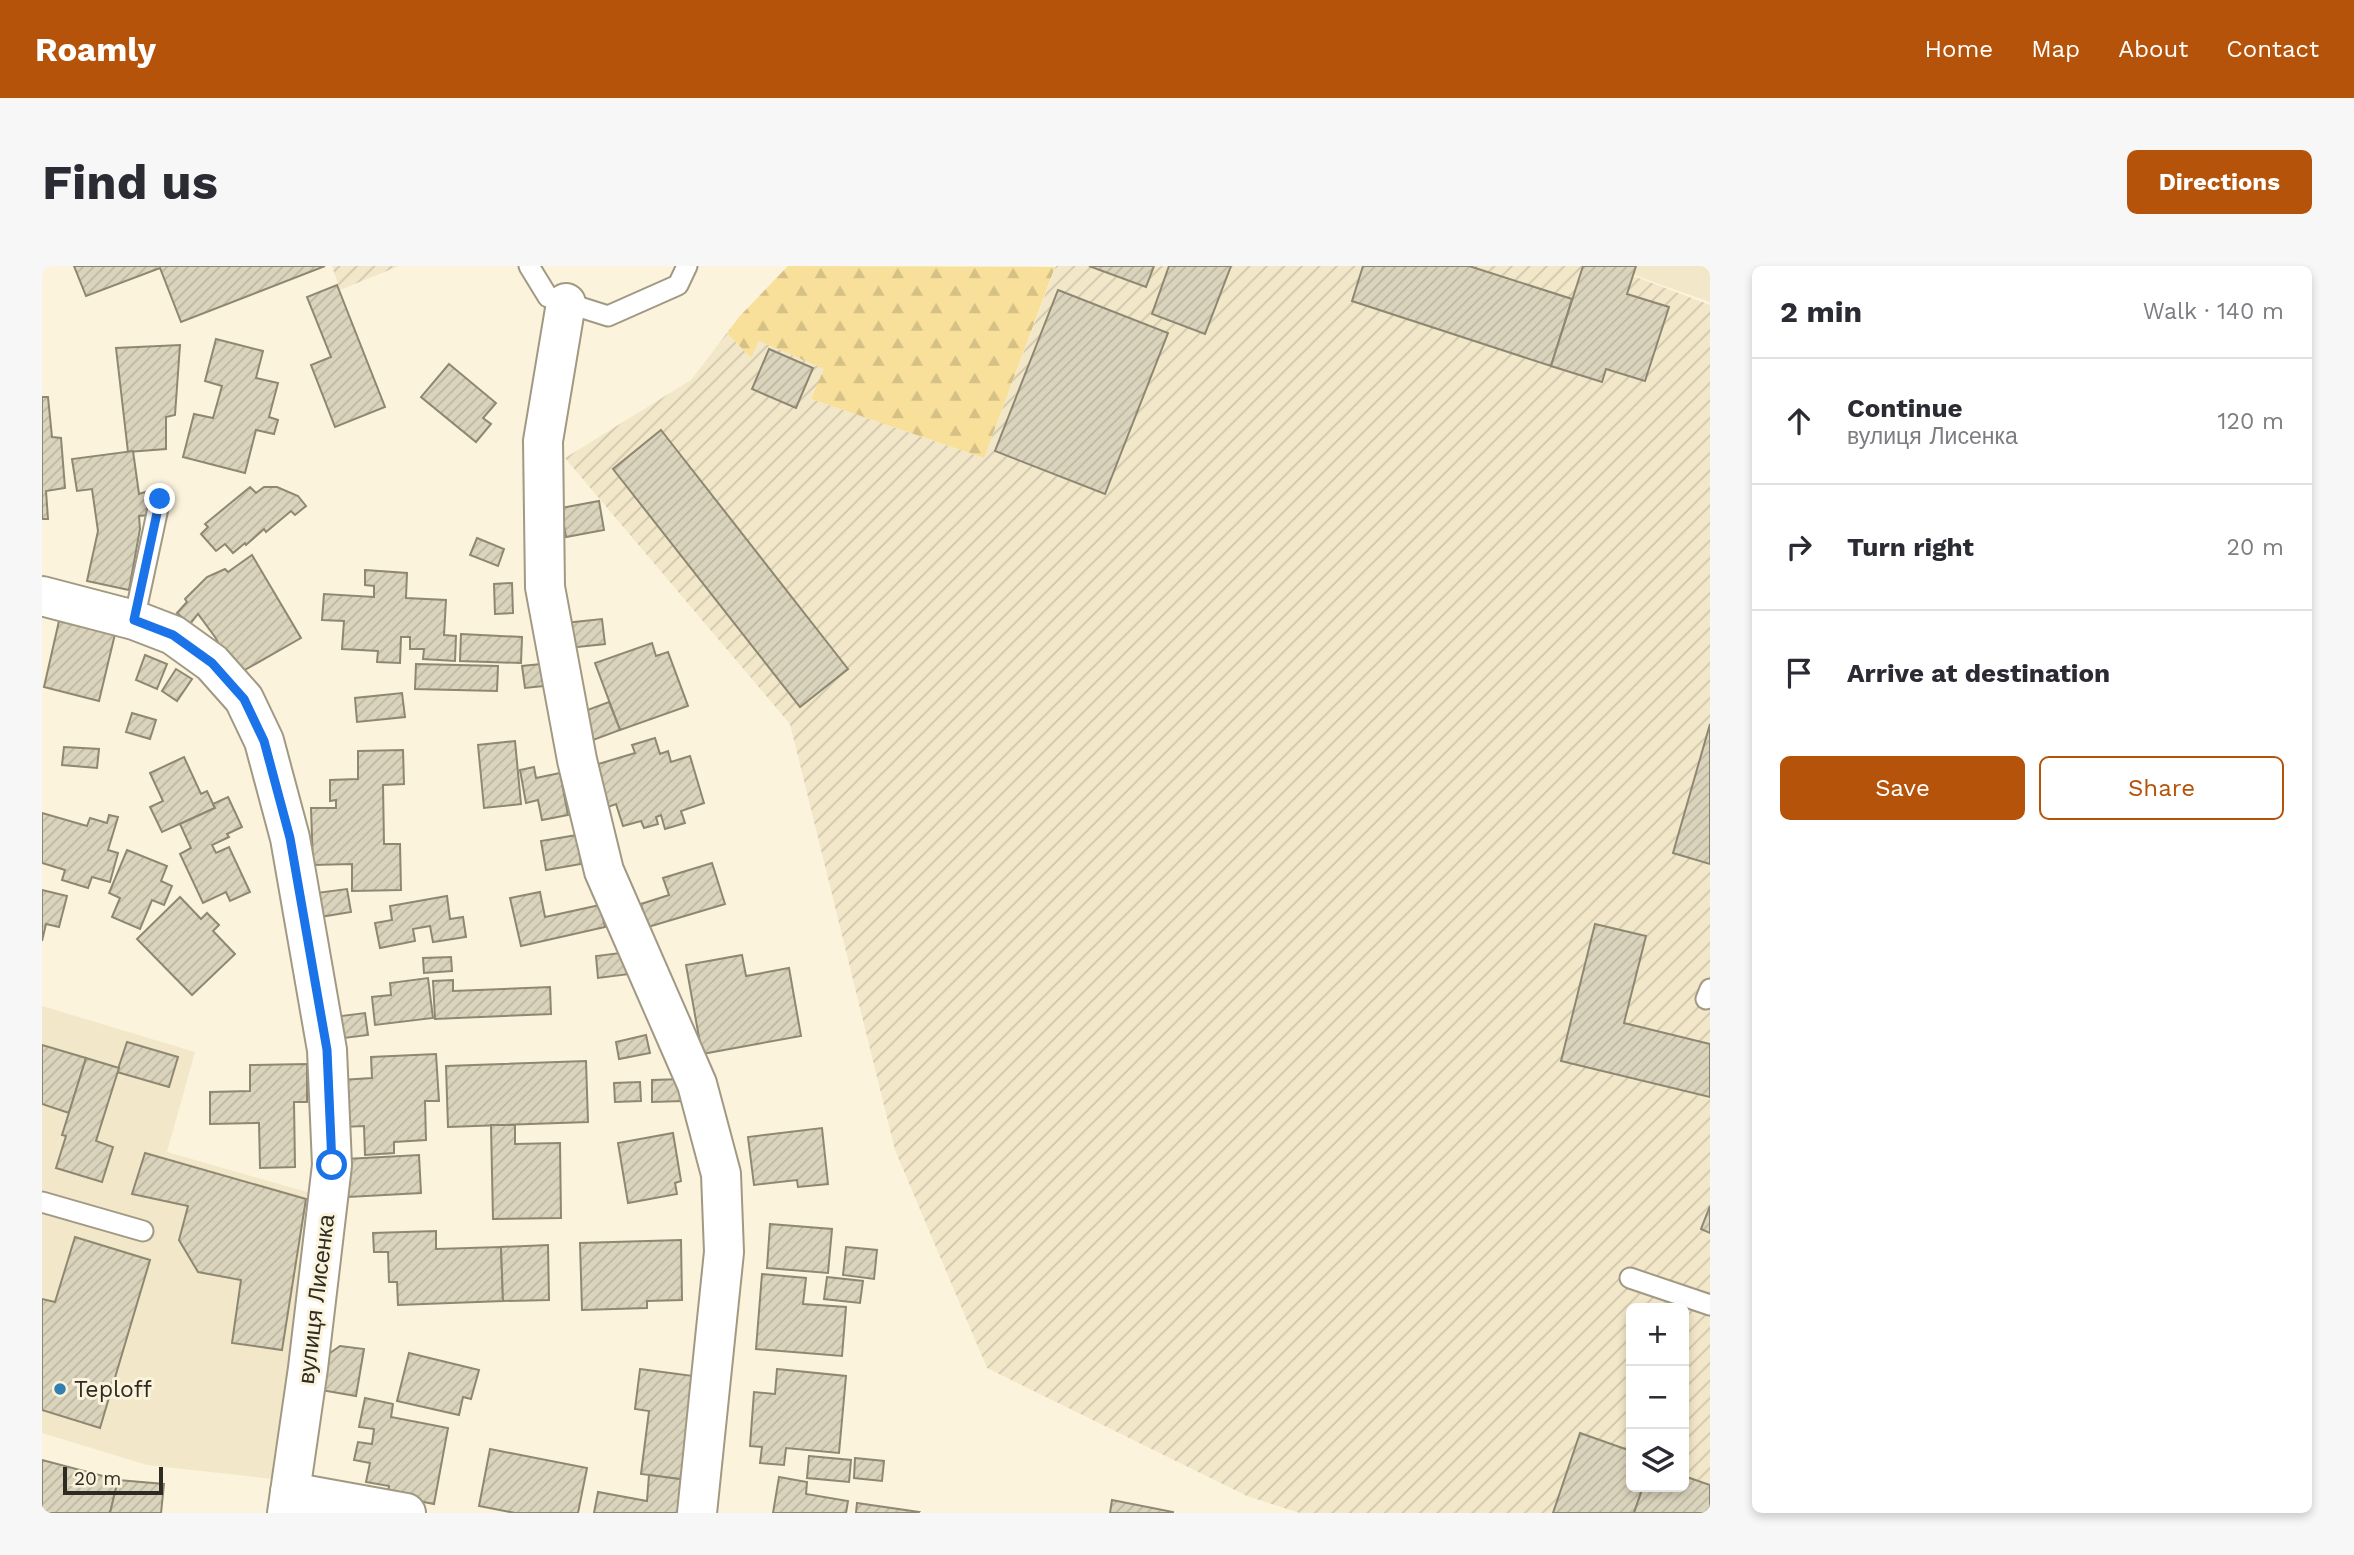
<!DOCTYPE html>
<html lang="en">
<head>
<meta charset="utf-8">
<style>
	body { margin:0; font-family:"Work Sans",sans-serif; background:#f7f7f7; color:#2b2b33 }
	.controls { position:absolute; right:21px; bottom:21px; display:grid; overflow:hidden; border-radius:10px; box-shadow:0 4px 10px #0003 }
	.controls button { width:63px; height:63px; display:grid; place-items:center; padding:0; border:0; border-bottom:2px solid #e1e1e2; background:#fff; color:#2b2b33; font:35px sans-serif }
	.scale { position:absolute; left:21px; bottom:18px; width:100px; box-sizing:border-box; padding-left:7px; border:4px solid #2e2b22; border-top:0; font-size:19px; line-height:24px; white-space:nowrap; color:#2e2b22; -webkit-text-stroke:5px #fbf3dc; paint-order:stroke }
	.stop { position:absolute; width:21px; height:21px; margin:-16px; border:5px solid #1a73e8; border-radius:50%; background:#fff }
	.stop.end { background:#1a73e8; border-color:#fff; box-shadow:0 2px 7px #0008 }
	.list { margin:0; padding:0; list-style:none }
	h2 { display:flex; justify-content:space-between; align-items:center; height:91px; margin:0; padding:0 28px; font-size:30px }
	h2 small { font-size:23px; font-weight:400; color:#7c7c81 }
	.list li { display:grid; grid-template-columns:46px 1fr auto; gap:21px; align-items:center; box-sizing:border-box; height:126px; padding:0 28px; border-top:2px solid #e1e1e2 }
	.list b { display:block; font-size:26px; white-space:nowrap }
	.list p { margin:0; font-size:23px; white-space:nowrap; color:#7c7c81 }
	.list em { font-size:23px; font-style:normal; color:#7c7c81 }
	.actions { display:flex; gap:14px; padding:21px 28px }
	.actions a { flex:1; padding:16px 0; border:2px solid #b45309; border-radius:10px; text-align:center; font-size:24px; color:#b45309 }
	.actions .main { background:#b45309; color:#fff }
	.icon { flex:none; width:38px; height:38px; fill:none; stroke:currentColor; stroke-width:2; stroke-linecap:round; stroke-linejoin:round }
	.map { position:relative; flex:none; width:1668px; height:1247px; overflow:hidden; border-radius:10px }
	header { display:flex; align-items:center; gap:42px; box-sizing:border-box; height:98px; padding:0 35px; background:#b45309; color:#fff }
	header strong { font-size:33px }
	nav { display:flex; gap:38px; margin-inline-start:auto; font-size:24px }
	.intro { display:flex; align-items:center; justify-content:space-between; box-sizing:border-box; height:168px; padding:0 42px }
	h1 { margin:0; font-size:49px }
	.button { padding:18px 32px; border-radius:10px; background:#b45309; color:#fff; font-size:24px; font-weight:700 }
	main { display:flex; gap:42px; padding:0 42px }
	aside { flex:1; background:#fff; border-radius:10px; box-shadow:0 4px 10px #0003 }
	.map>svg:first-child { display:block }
</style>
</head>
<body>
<header>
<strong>Roamly</strong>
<nav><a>Home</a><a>Map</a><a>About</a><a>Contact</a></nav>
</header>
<div class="intro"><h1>Find us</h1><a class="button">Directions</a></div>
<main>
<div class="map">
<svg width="1668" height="1247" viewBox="0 0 1668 1247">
	<defs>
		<pattern id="industrial-furrows" width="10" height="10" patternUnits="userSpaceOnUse" patternTransform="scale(1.75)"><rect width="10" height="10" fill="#f2e7c8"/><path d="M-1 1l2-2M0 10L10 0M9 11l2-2" fill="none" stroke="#d0c6ac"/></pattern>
		<pattern id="forest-firs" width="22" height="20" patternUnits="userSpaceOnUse" patternTransform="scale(1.75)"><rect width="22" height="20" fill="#f8e09b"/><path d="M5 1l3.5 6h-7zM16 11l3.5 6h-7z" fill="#d5c085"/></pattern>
		<pattern id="building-hatch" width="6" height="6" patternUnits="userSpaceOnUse" patternTransform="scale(1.75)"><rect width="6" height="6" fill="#dbd4bd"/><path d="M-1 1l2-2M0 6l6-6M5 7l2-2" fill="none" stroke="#bcb6a2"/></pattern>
	</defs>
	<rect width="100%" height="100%" fill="#fbf3dc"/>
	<g fill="#f2e7c8">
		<polygon points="1569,0 1668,0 1668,36 1617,18"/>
		<polygon points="0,740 153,786 125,886 279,930 240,1214 105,1199 0,1167"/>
	</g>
	<g fill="url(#industrial-furrows)" fill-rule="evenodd">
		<polygon points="290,0 357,0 298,24"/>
		<path d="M1014,0H1565L1668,39V1247H1258L1205,1230L945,1102L853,884L748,458L523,192L649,114L685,67L709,92L717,75L783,103L769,133L942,192ZM1589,1042H1642V1221H1589Z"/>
	</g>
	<polygon fill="url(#forest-firs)" points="746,0 1013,1 942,192 769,133 782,103 717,75 709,92 685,67 697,51"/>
	<g fill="url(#building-hatch)" stroke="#8e8772" stroke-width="2">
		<polygon points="32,0 283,0 139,56 118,2 44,30"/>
		<polygon points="1047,0 1112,0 1104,21"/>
		<polygon points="1127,0 1189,0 1163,68 1110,48"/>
		<polygon points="1321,0 1427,0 1530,33 1509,100 1310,35"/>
		<polygon points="1541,0 1594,0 1585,28 1627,41 1603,115 1564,103 1560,116 1509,100"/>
		<polygon points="295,19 343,141 293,161 269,99 289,91 265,31"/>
		<polygon points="1016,24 1126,67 1063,228 953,185"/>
		<polygon points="174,73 221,85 214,112 236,117 227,151 236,154 232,168 214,164 203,207 141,191 152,148 171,152 180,120 163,115"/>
		<polygon points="138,79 133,149 124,151 124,183 86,186 74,82"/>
		<polygon points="727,83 771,102 754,142 710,123"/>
		<polygon points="407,98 454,137 441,152 449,158 434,176 379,131"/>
		<polygon points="0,131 6,131 10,171 19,172 23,222 4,225 6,253 0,253"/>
		<polygon points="619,164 806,403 758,441 571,203"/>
		<polygon points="91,185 97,228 103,226 106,249 97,250 98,263 87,324 45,315 56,265 50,223 35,225 30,193"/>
		<polygon points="208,221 214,227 222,221 235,221 256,230 264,240 253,249 249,245 224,266 222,263 204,279 203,277 191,287 183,278 174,285 159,268 166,261 163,258"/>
		<polygon points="557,235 562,264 524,271 519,242"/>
		<polygon points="435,272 462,283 456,300 428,289"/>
		<polygon points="210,289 259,372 194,409 173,371 156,348 148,358 135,347 145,336 143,333 165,311 183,303 186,306"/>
		<polygon points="323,304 365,307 364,332 404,334 402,369 414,370 413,395 381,393 382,383 368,383 368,371 359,371 358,397 335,396 336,385 300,383 302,355 280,354 282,328 332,331 332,320 323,319"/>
		<polygon points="470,317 471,347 453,348 452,318"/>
		<polygon points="560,353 563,378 526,382 523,357"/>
		<polygon points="17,355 73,368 57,435 2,421"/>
		<polygon points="419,368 480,371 479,397 418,395"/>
		<polygon points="610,377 614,390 626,386 646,440 578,464 553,397"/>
		<polygon points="103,389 125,398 115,423 94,414"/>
		<polygon points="509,397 511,419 483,422 480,400"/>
		<polygon points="374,398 456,400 455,425 373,423"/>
		<polygon points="134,403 150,413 135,435 120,425"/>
		<polygon points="360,427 363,451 315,456 313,432"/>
		<polygon points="567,436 578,464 551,474 540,446"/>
		<polygon points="90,447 114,454 108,473 84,466"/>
		<polygon points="1668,458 1668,598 1631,587"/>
		<polygon points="613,472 618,488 626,485 629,496 648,490 662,537 639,545 643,557 623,563 619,549 614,551 616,558 602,562 599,555 581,560 574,538 566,541 553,499 593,487 590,479"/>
		<polygon points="473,475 479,538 442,542 436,479"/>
		<polygon points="22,481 57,483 55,502 20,499"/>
		<polygon points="361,484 362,518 341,519 342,578 358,578 359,624 310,625 310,598 271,599 269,542 294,542 294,534 288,535 288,514 316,513 316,485"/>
		<polygon points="142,491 159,528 165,525 173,542 120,566 108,541 121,535 108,507"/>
		<polygon points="492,501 494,512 518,507 526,549 500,554 496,534 484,537 478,504"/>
		<polygon points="186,531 200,561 185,568 187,571 170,579 174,587 187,581 208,626 188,635 184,626 161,637 138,588 149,582 138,558 173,542 171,538"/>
		<polygon points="0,547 45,560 48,552 65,557 67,549 76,551 66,584 76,587 68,616 50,611 46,622 20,614 23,604 0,597"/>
		<polygon points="535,569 539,598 504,604 499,575"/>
		<polygon points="85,584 125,600 119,615 130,620 122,639 110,634 98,663 70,651 78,632 67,627"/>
		<polygon points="670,597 683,638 606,661 599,638 627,629 621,612"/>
		<polygon points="305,623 309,646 278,651 274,627"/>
		<polygon points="0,624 25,630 17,661 4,658 0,675"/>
		<polygon points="498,626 503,651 558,639 563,661 479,680 468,632"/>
		<polygon points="405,630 408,653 421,651 424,671 391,676 388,660 371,663 373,675 338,682 333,657 350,654 348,640"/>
		<polygon points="138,631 159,653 165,647 177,659 171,665 193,688 150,729 95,673"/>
		<polygon points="1553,658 1604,670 1582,757 1668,778 1668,831 1519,795"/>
		<polygon points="586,686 588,708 556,712 554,690"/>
		<polygon points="700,689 704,710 747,702 759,770 660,788 644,699"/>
		<polygon points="409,691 410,705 382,707 381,692"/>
		<polygon points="386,712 391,752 333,759 330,731 349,729 348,717"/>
		<polygon points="411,714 411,725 508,721 509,748 393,753 391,715"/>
		<polygon points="323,747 326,769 294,773 291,751"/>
		<polygon points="604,769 608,787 577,793 574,776"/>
		<polygon points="85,776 136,791 127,821 75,806"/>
		<polygon points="0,779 44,792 27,847 0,838"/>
		<polygon points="394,788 397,835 383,835 384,874 352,876 352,887 323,889 322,860 301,861 299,814 330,812 329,791"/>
		<polygon points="44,792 77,802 54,875 71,881 60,916 14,902 24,870 20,869"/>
		<polygon points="544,795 546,856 406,861 404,800"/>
		<polygon points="265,798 265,836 252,836 253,901 218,902 217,857 168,858 168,826 208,825 208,799"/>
		<polygon points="641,813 641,835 610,836 610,814"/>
		<polygon points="598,816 599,835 573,836 572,817"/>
		<polygon points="449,859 473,859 473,878 518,877 519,952 451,953"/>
		<polygon points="780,862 786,918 756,921 755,914 712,919 706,871"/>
		<polygon points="631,867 639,915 633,917 635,928 586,937 576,877"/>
		<polygon points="103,887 264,933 240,1084 190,1077 199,1014 156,1006 137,974 146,940 90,928"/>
		<polygon points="377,889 379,927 306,931 304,893"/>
		<polygon points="1668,940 1668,967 1659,963"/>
		<polygon points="728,958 790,963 786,1007 725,1002"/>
		<polygon points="394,965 394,983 459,981 461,1035 356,1039 355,1016 347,1016 346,986 332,986 331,967"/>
		<polygon points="33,971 108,994 58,1162 0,1144 0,1033 13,1036"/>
		<polygon points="639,974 640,1034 605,1035 605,1042 540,1044 538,977"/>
		<polygon points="506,979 507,1034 461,1035 459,981"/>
		<polygon points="804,981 835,984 832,1013 801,1009"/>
		<polygon points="720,1008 764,1012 761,1038 804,1041 800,1090 714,1083"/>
		<polygon points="785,1011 821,1015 818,1037 782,1033"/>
		<polygon points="298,1080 322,1083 314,1130 273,1123 278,1094"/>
		<polygon points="367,1087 437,1104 429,1133 421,1131 417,1149 355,1135"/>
		<polygon points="598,1103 659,1111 645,1214 599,1208 607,1145 593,1143"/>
		<polygon points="735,1103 804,1110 797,1187 744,1182 742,1199 718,1197 720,1181 708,1180 712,1126 733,1128"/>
		<polygon points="323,1132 351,1138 349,1151 406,1162 392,1238 346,1229 347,1220 324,1216 328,1197 312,1194 316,1176 330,1178 332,1163 317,1161"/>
		<polygon points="1538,1167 1589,1185 1589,1221 1601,1221 1592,1247 1511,1247"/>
		<polygon points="448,1183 545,1202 536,1247 473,1247 437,1240"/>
		<polygon points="767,1190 809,1194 807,1216 765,1212"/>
		<polygon points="813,1192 842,1195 840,1215 812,1212"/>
		<polygon points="0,1194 76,1214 68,1247 0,1247"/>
		<polygon points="607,1209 645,1214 639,1247 552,1247 556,1226 605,1235"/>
		<polygon points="1642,1210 1668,1219 1668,1247 1592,1247 1601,1221 1642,1221"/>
		<polygon points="737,1211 765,1216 764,1228 806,1235 804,1247 731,1247"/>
		<polygon points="76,1214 122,1218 119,1247 68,1247"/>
		<polygon points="1070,1234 1131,1246 1131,1247 1068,1247"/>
		<polygon points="815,1237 877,1246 876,1247 814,1247"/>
	</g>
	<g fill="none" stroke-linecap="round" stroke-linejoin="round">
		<defs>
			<g id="lane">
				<polyline points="487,0 506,31 566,50 636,19 645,0"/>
				<polyline points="92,354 118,233"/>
				<polyline points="1664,733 1668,723"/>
				<polyline points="0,936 101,965"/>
				<polyline points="1588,1012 1668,1039"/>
			</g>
			<g id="street">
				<polyline points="524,37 501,175 503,321 535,494 562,605 655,818 679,908 682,986 655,1247"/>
				<polyline points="0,330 92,354 131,369 170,397 202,433 222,475 248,572 285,784 290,899 266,1102 245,1247"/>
				<polyline points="248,1226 364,1247"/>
			</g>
		</defs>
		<use href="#lane" stroke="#a19984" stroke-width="23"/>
		<use href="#street" stroke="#a19984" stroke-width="42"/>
		<use href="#lane" stroke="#fff" stroke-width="19"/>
		<use href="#street" stroke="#fff" stroke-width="38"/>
	</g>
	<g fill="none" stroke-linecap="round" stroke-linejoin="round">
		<polyline stroke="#1a73e8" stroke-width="9" points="118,233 92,354 131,369 170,397 202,433 222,475 248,572 285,784 290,899"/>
	</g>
	<circle fill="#327fb2" stroke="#fbf3dc" stroke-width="2.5" cx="18" cy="1123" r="7"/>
	<g text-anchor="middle" stroke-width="6" stroke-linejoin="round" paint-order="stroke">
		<g font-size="23" fill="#2e2b22" stroke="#fbf3dc">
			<text transform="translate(274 1033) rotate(-83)" y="8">вулиця Лисенка</text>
		</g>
		<g font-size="23" fill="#2e2b22" stroke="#fbf3dc" text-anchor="start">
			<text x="32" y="1131">Teploff</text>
		</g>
	</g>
</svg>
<div class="controls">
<button>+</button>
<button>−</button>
<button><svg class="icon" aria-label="layers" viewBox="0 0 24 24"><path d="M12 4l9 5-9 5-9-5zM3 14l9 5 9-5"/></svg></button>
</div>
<div class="scale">20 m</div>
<div class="stop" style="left:290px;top:899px"></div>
<div class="stop end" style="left:118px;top:233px"></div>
</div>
<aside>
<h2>2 min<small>Walk · 140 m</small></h2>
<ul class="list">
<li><svg class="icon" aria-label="ahead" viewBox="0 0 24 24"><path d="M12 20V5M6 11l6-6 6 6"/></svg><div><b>Continue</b><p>вулиця Лисенка</p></div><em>120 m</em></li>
<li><svg class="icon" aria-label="right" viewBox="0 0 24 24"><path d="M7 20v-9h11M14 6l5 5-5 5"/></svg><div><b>Turn right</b></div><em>20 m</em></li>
<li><svg class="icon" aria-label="arrive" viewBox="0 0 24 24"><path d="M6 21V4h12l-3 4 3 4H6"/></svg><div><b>Arrive at destination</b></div></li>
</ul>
<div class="actions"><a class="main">Save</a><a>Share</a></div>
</aside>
</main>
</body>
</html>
